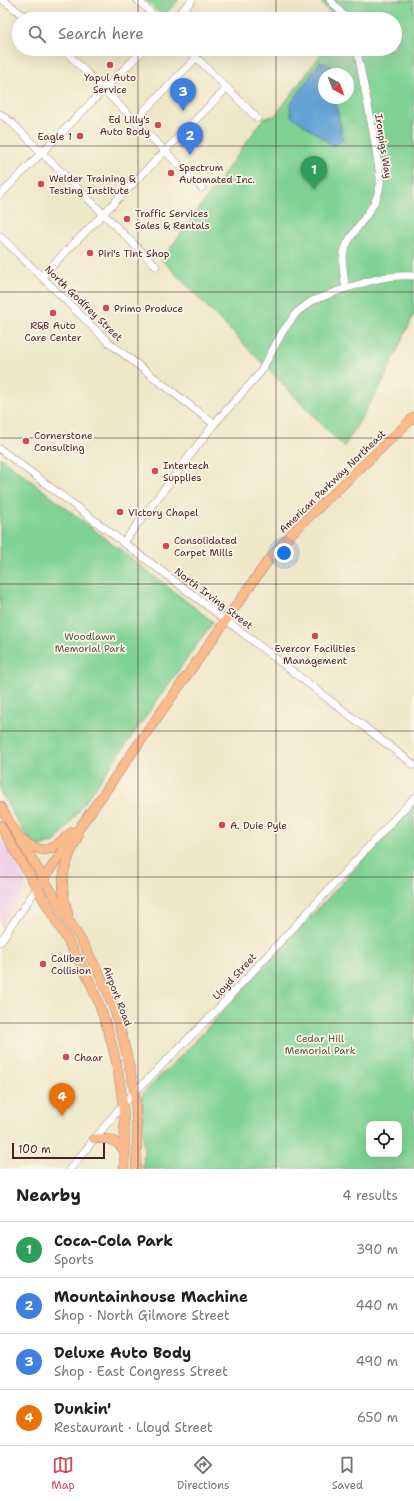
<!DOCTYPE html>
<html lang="en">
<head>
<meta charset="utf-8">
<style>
	body { margin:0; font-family:"Shantell Sans",sans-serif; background:#f2f2f2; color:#202124 }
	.controls { position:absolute; right:12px; bottom:12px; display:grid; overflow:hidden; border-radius:8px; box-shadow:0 4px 16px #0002 }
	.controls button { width:36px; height:36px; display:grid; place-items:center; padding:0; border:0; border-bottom:1px solid #e0e0e0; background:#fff; color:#202124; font:20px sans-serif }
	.compass { position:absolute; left:318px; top:68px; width:36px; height:36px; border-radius:50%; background:#fff; box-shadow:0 4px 16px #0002; rotate:139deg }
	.scale { position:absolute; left:12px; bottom:10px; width:93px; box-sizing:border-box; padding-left:4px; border:2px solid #4a1f2b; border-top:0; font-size:11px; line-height:14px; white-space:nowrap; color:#4a1f2b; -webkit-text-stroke:3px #fcf5e5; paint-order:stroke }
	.you { position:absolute; left:284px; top:553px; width:14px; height:14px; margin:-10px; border:3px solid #fff; border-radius:50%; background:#1a73e8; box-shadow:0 0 0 6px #1a73e833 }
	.badge { display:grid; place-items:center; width:26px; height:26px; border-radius:50%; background:#d1495b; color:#fff; font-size:13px; font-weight:700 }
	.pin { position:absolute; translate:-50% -33px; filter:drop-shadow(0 1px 2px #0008) }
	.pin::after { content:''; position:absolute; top:21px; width:14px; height:12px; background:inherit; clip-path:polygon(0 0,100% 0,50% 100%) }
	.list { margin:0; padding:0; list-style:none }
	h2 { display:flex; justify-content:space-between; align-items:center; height:52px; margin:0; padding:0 16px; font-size:17px }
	h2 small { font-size:13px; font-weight:400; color:#757577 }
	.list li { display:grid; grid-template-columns:26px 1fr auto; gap:12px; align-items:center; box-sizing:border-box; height:56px; padding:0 16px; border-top:1px solid #e0e0e0 }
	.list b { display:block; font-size:15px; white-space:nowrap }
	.list p { margin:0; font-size:13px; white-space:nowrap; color:#757577 }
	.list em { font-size:13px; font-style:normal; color:#757577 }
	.icon { flex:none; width:22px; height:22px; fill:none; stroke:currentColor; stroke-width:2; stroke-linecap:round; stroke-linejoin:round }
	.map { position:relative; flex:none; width:414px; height:1169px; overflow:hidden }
	.search { position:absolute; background:#fff; box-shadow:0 4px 16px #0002; left:12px; right:12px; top:12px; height:44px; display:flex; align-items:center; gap:10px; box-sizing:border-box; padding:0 14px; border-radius:22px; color:#757577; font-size:15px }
	.sheet { height:276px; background:#fff }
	nav { display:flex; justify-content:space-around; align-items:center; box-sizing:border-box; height:56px; border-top:1px solid #e0e0e0; background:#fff; font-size:11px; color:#757577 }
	nav a { display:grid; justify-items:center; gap:2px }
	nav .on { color:#d1495b }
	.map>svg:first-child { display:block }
</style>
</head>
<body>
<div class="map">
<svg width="414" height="1169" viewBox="0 0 414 1169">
	<rect width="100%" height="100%" fill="#fcf5e5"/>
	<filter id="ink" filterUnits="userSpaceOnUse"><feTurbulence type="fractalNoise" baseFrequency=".025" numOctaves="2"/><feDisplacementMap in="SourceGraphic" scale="8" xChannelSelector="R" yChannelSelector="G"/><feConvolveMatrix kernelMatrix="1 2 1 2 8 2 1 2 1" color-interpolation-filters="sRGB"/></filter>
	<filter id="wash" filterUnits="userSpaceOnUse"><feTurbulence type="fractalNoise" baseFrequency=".012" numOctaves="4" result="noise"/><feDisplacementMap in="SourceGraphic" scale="16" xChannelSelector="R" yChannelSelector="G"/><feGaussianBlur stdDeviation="0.9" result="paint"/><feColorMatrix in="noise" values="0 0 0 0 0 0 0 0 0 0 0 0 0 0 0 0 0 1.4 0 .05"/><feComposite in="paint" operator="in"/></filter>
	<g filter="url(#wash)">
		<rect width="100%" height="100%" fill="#eee7c8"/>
		<polygon fill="#efd0e7" points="0,836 22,873 26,885 23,893 0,928"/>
		<g fill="#7fd294" stroke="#647860" fill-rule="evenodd">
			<polygon points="146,0 179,0 163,16"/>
			<path d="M319,0H414V314L382,383L344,447L162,260L264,118L275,116L325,49H395V19H336ZM324,74H348V98H324Z"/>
			<polygon points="0,457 213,622 67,827 54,842 38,847 28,839 0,792"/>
			<path d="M414,805V1169H143L144,1149L141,1100L143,1093L187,1050ZM369,1124H399V1154H369Z"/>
		</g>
		<polygon fill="#62a2d5" stroke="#566080" points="320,62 332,67 333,74 324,74 324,98 335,98 343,140 334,146 291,116 290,105"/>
	</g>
	<g filter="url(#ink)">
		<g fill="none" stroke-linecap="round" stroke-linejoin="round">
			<defs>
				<g id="minor">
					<polyline points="3,0 28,19"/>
					<polyline points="138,0 157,19"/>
					<polyline points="330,0 347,19"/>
					<polyline points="174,19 192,0"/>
					<polyline points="63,49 202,188"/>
					<polyline points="188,49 257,118"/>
					<path d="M357,49C363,83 371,117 376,151C377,162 381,174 380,185C376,214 346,232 343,257C342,268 344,278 346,288C371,281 387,274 414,276"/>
					<polyline points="0,114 12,123 156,266"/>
					<polyline points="134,121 196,58"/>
					<polyline points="0,195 144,49"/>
					<polyline points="0,236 107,341 214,424"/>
					<polyline points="42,276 227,88"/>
					<polyline points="0,449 226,620 414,765"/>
					<polyline points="123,543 214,424 260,373 283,331 297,312 312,301 346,288"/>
					<polyline points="0,942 37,888"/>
					<polyline points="70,1169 123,1104 214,1013 414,798"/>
				</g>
				<g id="major">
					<polyline points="0,806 85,947 103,981 114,1009 123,1039 135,1092 137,1138 136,1169"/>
					<path d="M0,825C17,854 35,884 52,914C65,936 78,957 89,980C116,1040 128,1104 124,1169"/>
					<path d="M22,840C46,858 52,849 72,832"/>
					<polyline points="37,888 267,562 292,533 414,417"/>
					<path d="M68,914C66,905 63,896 63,887C62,869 71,852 78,836"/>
					<path d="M94,1139C110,1138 116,1139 125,1152"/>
				</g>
			</defs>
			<use href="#minor" stroke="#9c837a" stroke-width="8"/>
			<use href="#major" stroke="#9c837a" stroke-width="10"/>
			<use href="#minor" stroke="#fff" stroke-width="7"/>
			<use href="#major" stroke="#fbbb8d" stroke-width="9"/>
		</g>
	</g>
	<path fill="none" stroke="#4a1f2b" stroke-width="1" stroke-opacity="0.55" d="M138,0V19M276,0V19M138,49V1169M276,49V1169M0,146H414M0,292H414M0,438H414M0,584H414M0,731H414M0,877H414M0,1023H414"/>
	<g fill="#d1495b" stroke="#fcf5e5" stroke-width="1.5">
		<circle cx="110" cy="65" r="4"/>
		<circle cx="158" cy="125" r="4"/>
		<circle cx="80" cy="136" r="4"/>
		<circle cx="171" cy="173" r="4"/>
		<circle cx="41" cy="184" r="4"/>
		<circle cx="127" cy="219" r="4"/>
		<circle cx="90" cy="253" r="4"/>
		<circle cx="106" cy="308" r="4"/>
		<circle cx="53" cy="313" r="4"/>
		<circle cx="26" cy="441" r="4"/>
		<circle cx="155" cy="471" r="4"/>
		<circle cx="120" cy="512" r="4"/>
		<circle cx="166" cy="546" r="4"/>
		<circle cx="315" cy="636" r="4"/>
		<circle cx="222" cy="825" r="4"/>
		<circle cx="43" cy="964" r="4"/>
		<circle cx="66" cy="1057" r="4"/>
	</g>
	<g text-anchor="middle" stroke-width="3.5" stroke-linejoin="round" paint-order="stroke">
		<g font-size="10" fill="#4a1f2b" stroke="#fcf5e5" text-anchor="start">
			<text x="110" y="81" text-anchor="middle">Yapul Auto<tspan x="110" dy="12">Service</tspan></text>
			<text x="150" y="123" text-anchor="end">Ed Lilly's<tspan x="150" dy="12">Auto Body</tspan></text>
			<text x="72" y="140" text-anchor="end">Eagle 1</text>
			<text x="179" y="171">Spectrum<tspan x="179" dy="12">Automated Inc.</tspan></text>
			<text x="49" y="182">Welder Training &amp;<tspan x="49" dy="12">Testing Institute</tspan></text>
			<text x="135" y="217">Traffic Services<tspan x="135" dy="12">Sales &amp; Rentals</tspan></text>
			<text x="98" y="257">Piri's Tint Shop</text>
			<text x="114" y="312">Primo Produce</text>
			<text x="53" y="329" text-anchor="middle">R&amp;B Auto<tspan x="53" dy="12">Care Center</tspan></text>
			<text x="34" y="439">Cornerstone<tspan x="34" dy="12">Consulting</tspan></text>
			<text x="163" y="469">Intertech<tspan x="163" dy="12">Supplies</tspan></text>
			<text x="128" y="516">Victory Chapel</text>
			<text x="174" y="544">Consolidated<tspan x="174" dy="12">Carpet Mills</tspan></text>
			<text x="315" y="652" text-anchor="middle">Evercor Facilities<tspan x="315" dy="12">Management</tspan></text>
			<text x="230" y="829">A. Duie Pyle</text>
			<text x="51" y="962">Caliber<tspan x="51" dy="12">Collision</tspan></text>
			<text x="74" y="1061">Chaar</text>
		</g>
		<g font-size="10" fill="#4a1f2b" stroke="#fcf5e5">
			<text transform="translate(384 146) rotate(81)" y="4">Ironpigs Way</text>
			<text transform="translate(84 303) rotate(44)" y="4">North Godfrey Street</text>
			<text transform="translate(332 481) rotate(-44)" y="4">American Parkway Northeast</text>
			<text transform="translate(214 598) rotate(37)" y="4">North Irving Street</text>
			<text transform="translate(234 976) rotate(-47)" y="4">Lloyd Street</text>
			<text transform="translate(118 996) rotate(69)" y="4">Airport Road</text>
		</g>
		<g font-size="10" fill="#5a554a" stroke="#fcf5e5">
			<text x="90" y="640">Woodlawn<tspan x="90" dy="12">Memorial Park</tspan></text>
			<text x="320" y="1042">Cedar Hill<tspan x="320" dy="12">Memorial Park</tspan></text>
		</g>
	</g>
</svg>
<div class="controls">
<button><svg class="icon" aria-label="locate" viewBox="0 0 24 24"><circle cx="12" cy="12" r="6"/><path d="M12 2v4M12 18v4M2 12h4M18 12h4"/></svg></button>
</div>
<svg class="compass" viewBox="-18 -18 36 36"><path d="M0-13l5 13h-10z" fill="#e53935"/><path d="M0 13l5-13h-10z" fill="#757577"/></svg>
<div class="scale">100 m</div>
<div class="you"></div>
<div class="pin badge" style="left:314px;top:189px;background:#2e9e5b">1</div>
<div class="pin badge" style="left:190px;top:155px;background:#3f7fe0">2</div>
<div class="pin badge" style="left:183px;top:111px;background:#3f7fe0">3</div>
<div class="pin badge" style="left:62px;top:1116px;background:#e8710a">4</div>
<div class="search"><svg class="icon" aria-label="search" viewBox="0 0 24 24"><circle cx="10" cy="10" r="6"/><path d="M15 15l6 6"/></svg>Search here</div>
</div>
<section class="sheet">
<h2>Nearby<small>4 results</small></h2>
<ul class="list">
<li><span class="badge" style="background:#2e9e5b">1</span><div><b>Coca-Cola Park</b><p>Sports</p></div><em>390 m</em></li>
<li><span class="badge" style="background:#3f7fe0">2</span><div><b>Mountainhouse Machine</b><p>Shop · North Gilmore Street</p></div><em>440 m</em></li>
<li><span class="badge" style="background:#3f7fe0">3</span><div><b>Deluxe Auto Body</b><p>Shop · East Congress Street</p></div><em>490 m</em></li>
<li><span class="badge" style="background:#e8710a">4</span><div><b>Dunkin'</b><p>Restaurant · Lloyd Street</p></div><em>650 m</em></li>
</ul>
</section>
<nav>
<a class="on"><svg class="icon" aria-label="map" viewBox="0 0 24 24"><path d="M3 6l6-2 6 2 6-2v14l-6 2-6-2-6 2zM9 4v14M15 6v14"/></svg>Map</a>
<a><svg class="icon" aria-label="directions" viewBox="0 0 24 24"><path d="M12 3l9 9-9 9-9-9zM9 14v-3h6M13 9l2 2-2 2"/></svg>Directions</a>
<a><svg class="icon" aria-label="saved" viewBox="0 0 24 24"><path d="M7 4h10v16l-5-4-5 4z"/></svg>Saved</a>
</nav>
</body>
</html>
